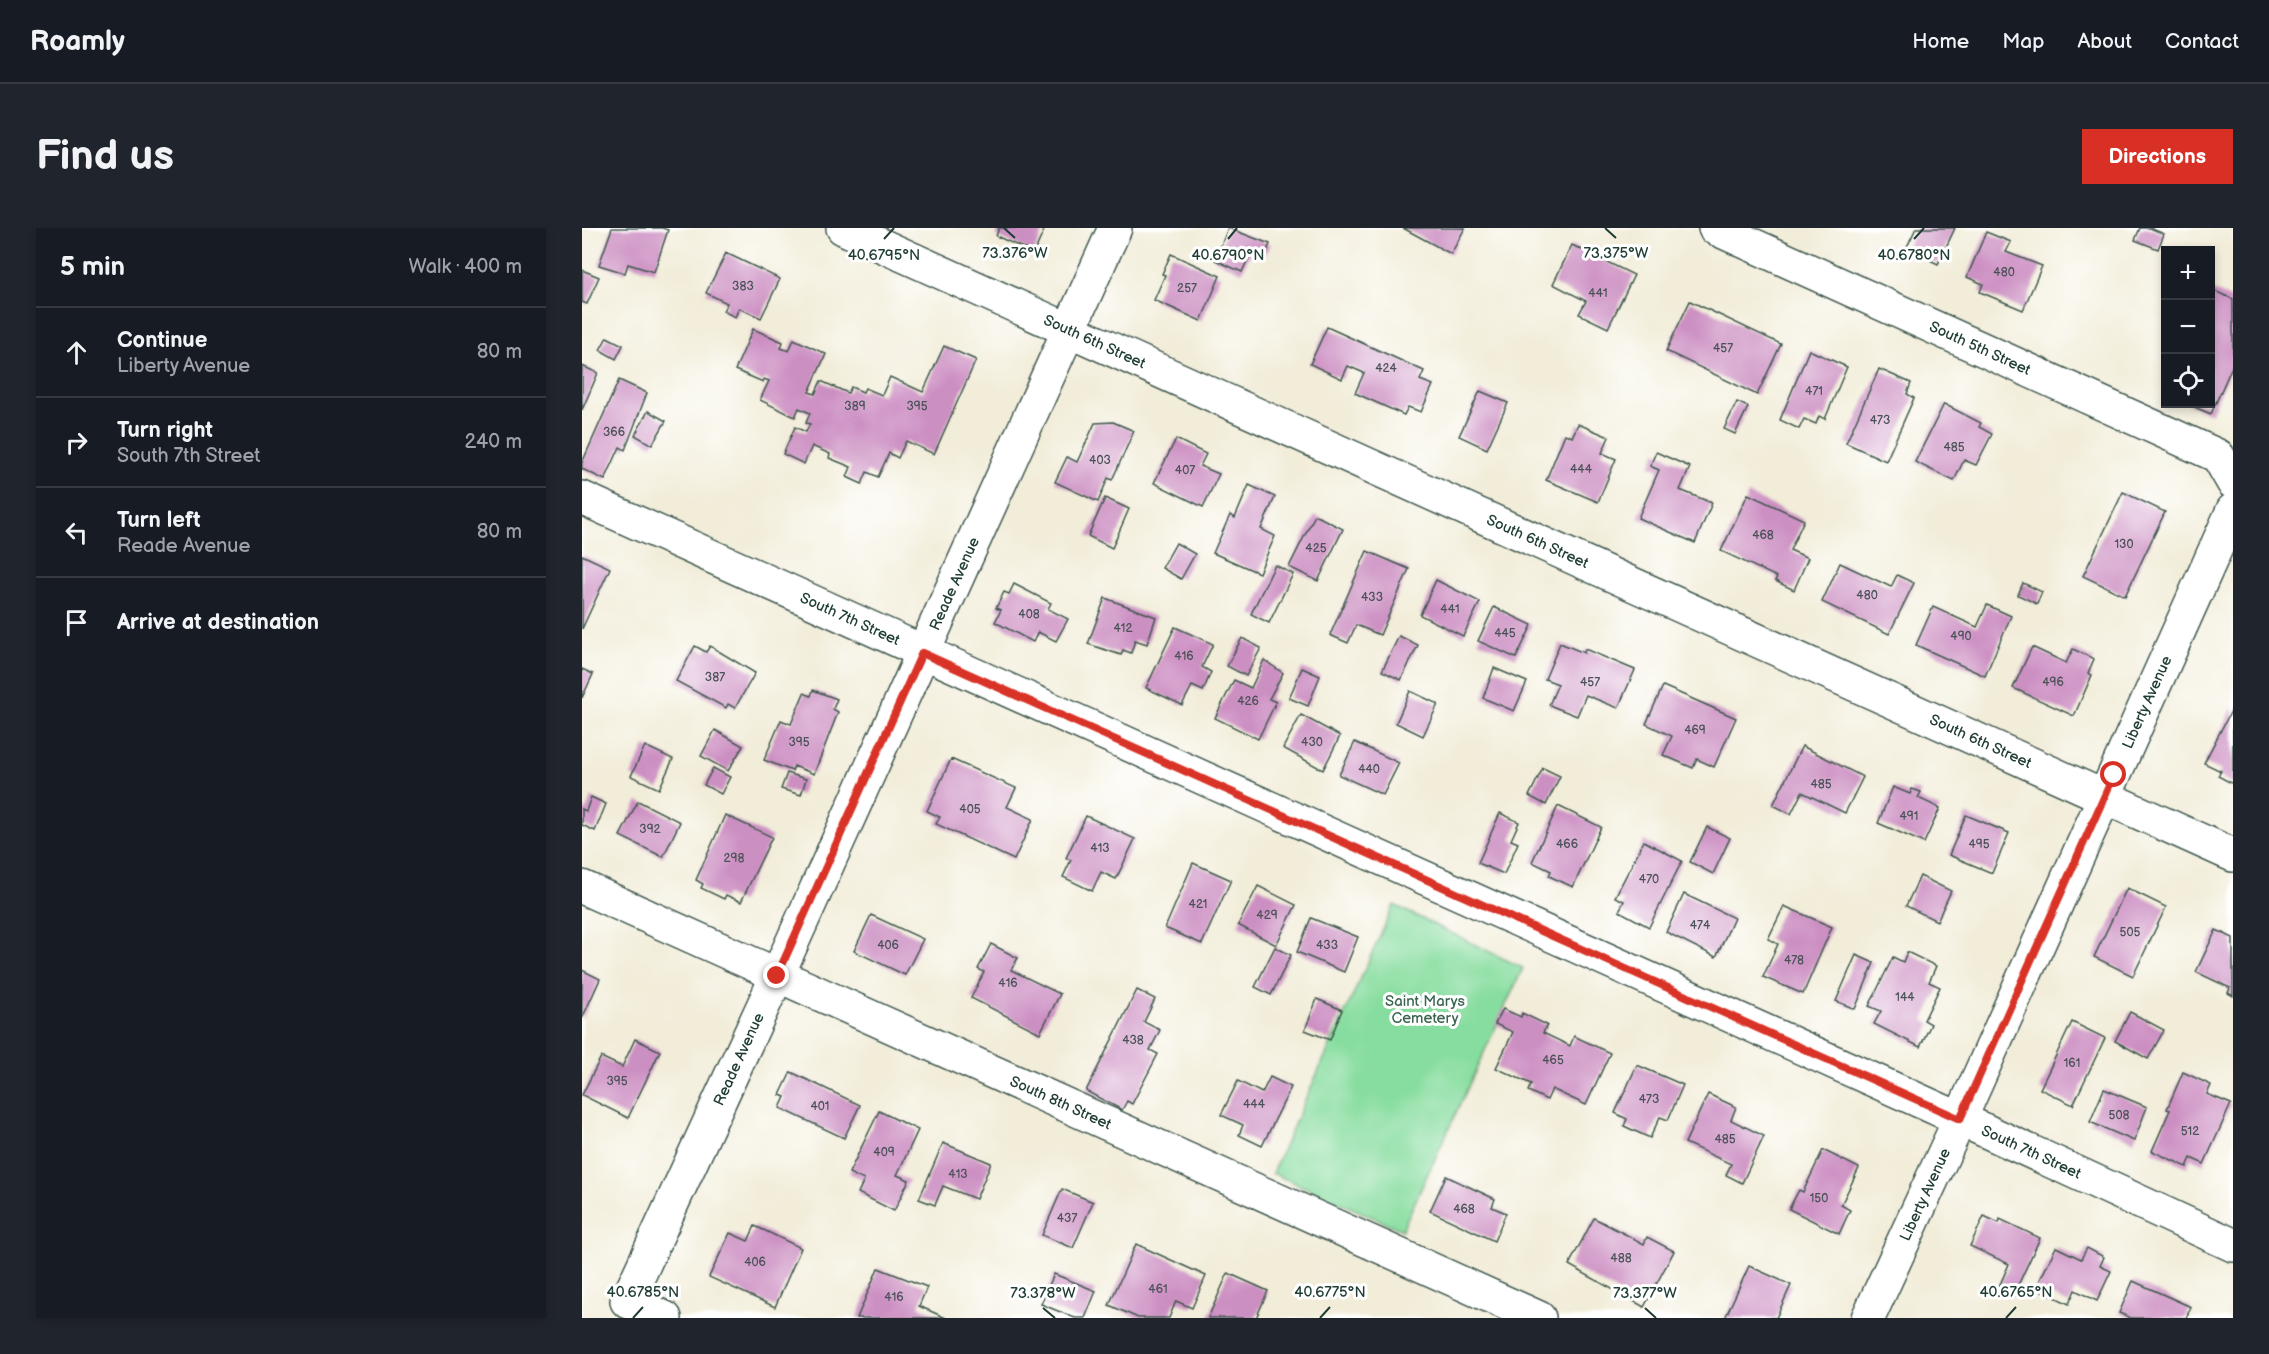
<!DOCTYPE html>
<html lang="en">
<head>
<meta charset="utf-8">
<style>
	body { margin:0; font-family:"Balsamiq Sans",sans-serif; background:#20242c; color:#f1f3f6 }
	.controls { position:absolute; right:18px; top:18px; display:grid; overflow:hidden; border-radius:0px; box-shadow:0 3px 9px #0003 }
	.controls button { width:54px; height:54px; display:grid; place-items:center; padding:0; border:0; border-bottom:2px solid #363941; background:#171b24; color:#f1f3f6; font:30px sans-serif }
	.stop { position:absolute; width:18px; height:18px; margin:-14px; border:4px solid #d93025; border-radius:50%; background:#fff }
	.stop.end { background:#d93025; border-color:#fff; box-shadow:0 2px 6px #0008 }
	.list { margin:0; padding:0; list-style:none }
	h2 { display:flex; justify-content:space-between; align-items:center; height:78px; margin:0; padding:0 24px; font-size:26px }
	h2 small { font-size:20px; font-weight:400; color:#9ea1a6 }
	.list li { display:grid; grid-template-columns:39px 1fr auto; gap:18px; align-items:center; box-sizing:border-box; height:90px; padding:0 24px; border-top:2px solid #363941 }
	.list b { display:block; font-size:22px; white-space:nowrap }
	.list p { margin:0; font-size:20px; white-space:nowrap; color:#9ea1a6 }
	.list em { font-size:20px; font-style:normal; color:#9ea1a6 }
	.icon { flex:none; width:33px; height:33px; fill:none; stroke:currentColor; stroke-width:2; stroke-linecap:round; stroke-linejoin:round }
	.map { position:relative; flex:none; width:1651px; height:1090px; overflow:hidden; border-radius:0px }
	header { display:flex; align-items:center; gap:36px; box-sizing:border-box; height:84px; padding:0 30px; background:#171b24; border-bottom:2px solid #363941 }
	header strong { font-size:28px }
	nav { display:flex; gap:33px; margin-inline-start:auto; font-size:21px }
	.intro { display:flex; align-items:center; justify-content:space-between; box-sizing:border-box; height:144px; padding:0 36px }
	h1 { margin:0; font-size:42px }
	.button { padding:15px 27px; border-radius:0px; background:#d93025; color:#fff; font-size:21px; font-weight:700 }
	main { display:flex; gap:36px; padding:0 36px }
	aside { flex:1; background:#171b24; border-radius:0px; box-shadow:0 3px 9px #0003 }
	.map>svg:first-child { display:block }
</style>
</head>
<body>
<header>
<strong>Roamly</strong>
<nav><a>Home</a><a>Map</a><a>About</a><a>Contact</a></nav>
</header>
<div class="intro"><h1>Find us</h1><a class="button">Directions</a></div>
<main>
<aside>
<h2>5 min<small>Walk · 400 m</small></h2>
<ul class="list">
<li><svg class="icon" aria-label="ahead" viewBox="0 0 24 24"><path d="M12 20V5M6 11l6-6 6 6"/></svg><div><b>Continue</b><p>Liberty Avenue</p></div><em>80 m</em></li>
<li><svg class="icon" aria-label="right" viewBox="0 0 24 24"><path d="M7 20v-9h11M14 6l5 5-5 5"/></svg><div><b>Turn right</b><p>South 7th Street</p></div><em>240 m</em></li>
<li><svg class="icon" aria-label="left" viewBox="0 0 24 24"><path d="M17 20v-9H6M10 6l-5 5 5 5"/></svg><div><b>Turn left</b><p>Reade Avenue</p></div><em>80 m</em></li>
<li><svg class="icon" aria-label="arrive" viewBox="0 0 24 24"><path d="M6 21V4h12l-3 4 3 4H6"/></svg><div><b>Arrive at destination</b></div></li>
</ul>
</aside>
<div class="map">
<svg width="1651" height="1090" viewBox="0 0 1651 1090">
	<rect width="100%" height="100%" fill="#fff"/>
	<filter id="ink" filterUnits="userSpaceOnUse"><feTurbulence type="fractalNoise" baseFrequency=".0167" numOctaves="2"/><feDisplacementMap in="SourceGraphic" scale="12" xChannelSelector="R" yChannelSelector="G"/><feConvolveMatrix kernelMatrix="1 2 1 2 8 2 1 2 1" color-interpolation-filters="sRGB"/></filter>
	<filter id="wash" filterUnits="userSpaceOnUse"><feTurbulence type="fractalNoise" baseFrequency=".008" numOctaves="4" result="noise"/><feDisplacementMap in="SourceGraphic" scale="24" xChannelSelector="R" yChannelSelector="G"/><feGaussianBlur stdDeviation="1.35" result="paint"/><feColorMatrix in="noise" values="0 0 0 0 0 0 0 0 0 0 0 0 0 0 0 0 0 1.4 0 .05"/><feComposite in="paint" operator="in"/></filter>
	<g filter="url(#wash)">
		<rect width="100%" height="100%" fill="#f2edd9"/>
		<polygon fill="#87dd9f" stroke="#538d6a" stroke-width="1.5" points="812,677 941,740 820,1002 690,945"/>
		<g id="blocks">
			<g fill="#cc8fc2">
				<polygon points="30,0 80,0 86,2 72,44 46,36 43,45 17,37"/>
				<polygon points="417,0 463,0 452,25 414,8"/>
				<polygon points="646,0 688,16 683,28 670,22 660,44 633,32"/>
				<polygon points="821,0 883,0 869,26"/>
				<polygon points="1334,0 1373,0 1356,36 1324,21"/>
				<polygon points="1558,0 1568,0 1582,6 1576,21 1553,12"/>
				<polygon points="1404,4 1429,14 1424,24 1460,38 1441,82 1398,64 1401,56 1385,49"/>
				<polygon points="990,17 1052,47 1026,100 997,86 1004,73 971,56"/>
				<polygon points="144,25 198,51 179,90 157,80 153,89 141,83 145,75 124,65"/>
				<polygon points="589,26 638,48 619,93 572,72 583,47 580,46"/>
				<polygon points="0,42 17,49 5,76 0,74"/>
				<polygon points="1628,61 1651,71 1651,136 1629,186 1605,176 1628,176"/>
				<polygon points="1108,73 1199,116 1175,167 1084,123"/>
				<polygon points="745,99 842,143 838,152 851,157 839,184 826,179 822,187 773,165 782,145 766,138 760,151 728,136"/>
				<polygon points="171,101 201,114 199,120 207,123 212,111 244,126 227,164 233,166 239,153 266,165 269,159 281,164 283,160 300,167 308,149 341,164 362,118 394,132 352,226 324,213 316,230 307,225 296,249 285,244 280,256 265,249 269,239 247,230 248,226 230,218 222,236 201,226 213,199 224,204 228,196 224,195 228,185 217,180 213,189 178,172 187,153 182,151 181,154 153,142"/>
				<polygon points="25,109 41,117 34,131 18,122"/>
				<polygon points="1227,122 1265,139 1243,191 1237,188 1234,196 1222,191 1217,201 1198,192"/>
				<polygon points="0,138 16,145 0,182"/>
				<polygon points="1297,141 1329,155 1325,166 1332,170 1304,233 1264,215"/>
				<polygon points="37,152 65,165 43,222 38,219 23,252 0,241 0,235"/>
				<polygon points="898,163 926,175 905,221 877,208"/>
				<polygon points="1155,174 1166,179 1153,206 1142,201"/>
				<polygon points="1362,176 1399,195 1397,199 1410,206 1394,237 1382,232 1372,253 1333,234"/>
				<polygon points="66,183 84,193 70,217 53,207"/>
				<polygon points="531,194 552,203 530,252 526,250 516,274 473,254 485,229 495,234 513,195"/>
				<polygon points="996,196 1027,209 1020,225 1034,231 1016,274 964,252 983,206 990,209"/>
				<polygon points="594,211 624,226 618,238 637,246 621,279 572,255"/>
				<polygon points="1074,224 1108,239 1098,262 1130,275 1113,315 1056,290 1077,242 1068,238"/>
				<polygon points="667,257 693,269 679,301 693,308 677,345 631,325 648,287 653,290"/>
				<polygon points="1541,264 1583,284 1543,368 1501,348"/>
				<polygon points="1166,266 1222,292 1208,322 1226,330 1212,362 1193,353 1195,349 1139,323"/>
				<polygon points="523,270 547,281 530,320 506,308"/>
				<polygon points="733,287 761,301 736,353 707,339"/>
				<polygon points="594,315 613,326 599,351 580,340"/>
				<polygon points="785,323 827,341 798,407 774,397 766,415 748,407"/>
				<polygon points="0,327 28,340 0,401"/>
				<polygon points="1258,335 1309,359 1315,347 1332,355 1307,406 1240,374"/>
				<polygon points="693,337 711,346 687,395 669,386"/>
				<polygon points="854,352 898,374 881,408 838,387"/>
				<polygon points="1441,355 1460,364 1455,376 1436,367"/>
				<polygon points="432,356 469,375 466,381 486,391 474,413 456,404 451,414 413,394 419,382 414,380 422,364 427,366"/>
				<polygon points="523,370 574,389 565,416 553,412 549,425 541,422 539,427 506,416"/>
				<polygon points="1405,377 1429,388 1403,448 1334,417 1351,379 1395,399"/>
				<polygon points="912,379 950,397 934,430 896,413"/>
				<polygon points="593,399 631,416 620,439 629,444 621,463 610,458 600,477 564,460"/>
				<polygon points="817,408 836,417 819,452 800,443"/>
				<polygon points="660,410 679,420 664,448 645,438"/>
				<polygon points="978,415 1002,425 1003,421 1053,442 1036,480 1004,467 995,488 967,477 976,456 963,451"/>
				<polygon points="113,418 124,424 128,418 173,445 153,480 146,476 144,480 94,453"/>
				<polygon points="1450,419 1484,435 1491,421 1512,431 1506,445 1510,447 1492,488 1431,460"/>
				<polygon points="682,432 701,445 687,471 694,474 676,511 633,490 652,452 669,460"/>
				<polygon points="720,440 738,448 726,478 707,470"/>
				<polygon points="912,440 945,454 932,483 901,470"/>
				<polygon points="0,441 11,446 0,470"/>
				<polygon points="1081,458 1154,490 1132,539 1115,531 1111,540 1081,527 1090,508 1064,496"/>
				<polygon points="231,462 255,471 251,481 256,484 232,546 212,538 210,543 182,532 199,492 209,496 222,465 229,468"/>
				<polygon points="828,463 856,476 841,508 814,495"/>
				<polygon points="1651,479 1651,556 1636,548 1639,543 1622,535"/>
				<polygon points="719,487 758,508 741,542 701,520"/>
				<polygon points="133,502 161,518 146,543 119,528"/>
				<polygon points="773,514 817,535 801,567 757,547"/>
				<polygon points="63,518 91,531 77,561 49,548"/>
				<polygon points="1220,518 1281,549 1263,585 1220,564 1209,586 1191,577"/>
				<polygon points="369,531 434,560 425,579 451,591 432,632 354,596 358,589 345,583"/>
				<polygon points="131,540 148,549 139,566 122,557"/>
				<polygon points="961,540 978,548 964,577 947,568"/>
				<polygon points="205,545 224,551 219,567 199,561"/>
				<polygon points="1311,559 1328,566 1330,561 1339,564 1336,570 1358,580 1342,615 1296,595"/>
				<polygon points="9,569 24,576 13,603 0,597 0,581 4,583"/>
				<polygon points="56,573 98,594 81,629 38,608"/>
				<polygon points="976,578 1019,599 991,659 967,648 969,643 950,634"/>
				<polygon points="918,585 937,594 929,612 936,615 922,646 896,635"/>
				<polygon points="143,587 190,609 159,674 144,667 142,671 119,660 121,656 114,652"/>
				<polygon points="1384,587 1427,605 1410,645 1367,627"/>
				<polygon points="504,588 553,611 534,651 519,644 510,663 481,649 489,632 484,630"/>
				<polygon points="1125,599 1148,610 1131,646 1108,634"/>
				<polygon points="1062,613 1100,633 1067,699 1037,683 1042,673 1033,669"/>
				<polygon points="611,635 649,652 620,716 583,700"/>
				<polygon points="1338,648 1369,663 1355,693 1324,678"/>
				<polygon points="676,658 714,677 694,717 656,697"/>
				<polygon points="1545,660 1584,679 1551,748 1512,729"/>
				<polygon points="1102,666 1152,690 1134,729 1084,704"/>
				<polygon points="1202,678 1250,699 1221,766 1181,749 1196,716 1186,711"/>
				<polygon points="289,687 341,711 323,747 272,723"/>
				<polygon points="729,690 776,709 762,744 715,724"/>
				<polygon points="1634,702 1651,710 1651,768 1646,765 1648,760 1614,744"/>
				<polygon points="409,716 436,730 429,742 478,766 458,805 389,770 402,744 396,741"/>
				<polygon points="693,719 709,727 689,767 673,759"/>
				<polygon points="1325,724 1354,738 1347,754 1358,759 1342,792 1349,796 1338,819 1292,796 1299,783 1287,778 1311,729 1321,734"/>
				<polygon points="1274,727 1292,735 1273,781 1254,773"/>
				<polygon points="0,742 18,751 0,791"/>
				<polygon points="555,762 573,771 562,794 578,802 568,822 576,826 550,876 545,873 540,882 504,863"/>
				<polygon points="735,771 760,782 748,812 723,802"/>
				<polygon points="921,781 939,789 940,785 965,797 961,805 988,818 992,808 1028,825 1004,877 970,861 965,872 946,863 949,856 914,840 931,804 913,796"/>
				<polygon points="1548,784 1582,802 1566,831 1533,813"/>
				<polygon points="1490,794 1523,810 1491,877 1458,861"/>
				<polygon points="53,811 78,823 46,890 0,867 19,829 40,839"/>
				<polygon points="1055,837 1101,857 1086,892 1078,889 1068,910 1042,898 1045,891 1033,885"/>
				<polygon points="209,844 278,877 262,910 198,880 203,869 198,867"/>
				<polygon points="1601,844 1629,857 1625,866 1649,876 1622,936 1609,930 1605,939 1570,923 1588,882 1585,881"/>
				<polygon points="688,849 709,859 680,918 657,907 661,897 639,887 656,853 680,865"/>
				<polygon points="1522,861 1565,879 1552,913 1508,894"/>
				<polygon points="1126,866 1154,879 1149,892 1182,908 1160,955 1144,947 1149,936 1103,915"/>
				<polygon points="297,883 336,902 315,947 327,952 312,983 276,965 282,952 267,945"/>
				<polygon points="361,915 409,935 394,971 361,958 353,977 337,971"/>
				<polygon points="1241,922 1277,940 1259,977 1268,982 1257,1006 1207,981 1217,962 1221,964"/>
				<polygon points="864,948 913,971 910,979 924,985 912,1013 848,983"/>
				<polygon points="480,961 511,974 491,1020 460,1007"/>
				<polygon points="1402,988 1417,995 1418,991 1458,1010 1431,1068 1416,1061 1427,1036 1388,1018"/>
				<polygon points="1012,990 1062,1016 1065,1009 1092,1023 1062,1079 987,1037"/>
				<polygon points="173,998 219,1020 193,1079 127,1049 148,1005 166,1013"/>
				<polygon points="554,1016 624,1048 610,1080 594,1073 587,1090 556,1090 527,1077"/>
				<polygon points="1474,1019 1499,1031 1505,1020 1522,1029 1518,1038 1529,1043 1515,1073 1493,1062 1487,1076 1454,1060"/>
				<polygon points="1167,1038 1209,1057 1194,1090 1143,1090"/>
				<polygon points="296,1040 345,1059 337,1078 364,1090 275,1090"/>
				<polygon points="646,1045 686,1063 674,1090 626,1090"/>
				<polygon points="472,1046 514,1063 503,1090 493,1090 459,1076"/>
				<polygon points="1551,1053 1609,1079 1604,1090 1549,1090 1537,1085"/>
			</g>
		</g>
	</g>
	<g filter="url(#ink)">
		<use href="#blocks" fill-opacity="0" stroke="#3f574d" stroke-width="1.5"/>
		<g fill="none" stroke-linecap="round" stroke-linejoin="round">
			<defs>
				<g id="minor">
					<path id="s1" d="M261,0L1651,627"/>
					<path id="s2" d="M1133,0L1636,228L1651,254"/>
					<path id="s3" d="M0,270L1378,891L1651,1017"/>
					<path id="s4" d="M0,659L957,1090"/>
					<path id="s5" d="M83,1090L45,1073L195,748L533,0"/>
					<path id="s6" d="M1286,1090L1378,891L1651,282"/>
				</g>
			</defs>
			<use href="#minor" stroke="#3f574d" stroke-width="36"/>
			<use href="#minor" stroke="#fff" stroke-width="33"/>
		</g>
	</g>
	<g fill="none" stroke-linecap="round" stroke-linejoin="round" filter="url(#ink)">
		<polyline stroke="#d93025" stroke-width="8" points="195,748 340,425 1378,891 1532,547"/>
	</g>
	<path fill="none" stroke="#1f3d34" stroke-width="2" d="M422,0L433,10M1023,0L1034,10M302,11L312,0M646,11L655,0M1332,11L1342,0M461,1080L473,1090M1063,1080L1074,1090M51,1090L61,1079M738,1090L748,1079M1424,1090L1434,1079"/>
	<g text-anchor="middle" stroke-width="6" stroke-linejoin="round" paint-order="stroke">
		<g font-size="12" fill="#4a5258">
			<text x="1422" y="48">480</text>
			<text x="161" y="62">383</text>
			<text x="605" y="64">257</text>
			<text x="1016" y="69">441</text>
			<text x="1141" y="124">457</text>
			<text x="804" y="144">424</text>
			<text x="1232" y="167">471</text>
			<text x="273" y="182">389</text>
			<text x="335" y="182">395</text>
			<text x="1298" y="196">473</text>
			<text x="32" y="208">366</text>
			<text x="1372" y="223">485</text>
			<text x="518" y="236">403</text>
			<text x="999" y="245">444</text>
			<text x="603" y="246">407</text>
			<text x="1181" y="311">468</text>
			<text x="1542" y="320">130</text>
			<text x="734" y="324">425</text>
			<text x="1285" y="371">480</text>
			<text x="790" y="373">433</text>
			<text x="868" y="385">441</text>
			<text x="447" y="390">408</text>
			<text x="541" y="404">412</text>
			<text x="923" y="409">445</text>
			<text x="1379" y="412">490</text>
			<text x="602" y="432">416</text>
			<text x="133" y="453">387</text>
			<text x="1008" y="458">457</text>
			<text x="1471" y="458">496</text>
			<text x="666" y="477">426</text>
			<text x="1113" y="506">469</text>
			<text x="217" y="518">395</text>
			<text x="730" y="518">430</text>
			<text x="787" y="545">440</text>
			<text x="1239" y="560">485</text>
			<text x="388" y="585">405</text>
			<text x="1327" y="592">491</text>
			<text x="68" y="605">392</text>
			<text x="985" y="620">466</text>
			<text x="1397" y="620">495</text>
			<text x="518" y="624">413</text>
			<text x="152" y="634">298</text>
			<text x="1067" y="655">470</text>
			<text x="616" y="680">421</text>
			<text x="685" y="691">429</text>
			<text x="1118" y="701">474</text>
			<text x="1548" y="708">505</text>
			<text x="306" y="721">406</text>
			<text x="745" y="721">433</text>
			<text x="1212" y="736">478</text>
			<text x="426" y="759">416</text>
			<text x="1323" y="773">144</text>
			<text x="551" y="816">438</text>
			<text x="971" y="836">465</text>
			<text x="1490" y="839">161</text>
			<text x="35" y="857">395</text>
			<text x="1067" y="875">473</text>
			<text x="672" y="880">444</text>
			<text x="238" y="882">401</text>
			<text x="1537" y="891">508</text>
			<text x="1608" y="907">512</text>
			<text x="1143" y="915">485</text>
			<text x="302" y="928">409</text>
			<text x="376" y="950">413</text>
			<text x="1237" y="974">150</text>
			<text x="882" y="985">468</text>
			<text x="485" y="994">437</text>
			<text x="1039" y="1034">488</text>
			<text x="173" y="1038">406</text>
			<text x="576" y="1065">461</text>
			<text x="312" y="1073">416</text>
		</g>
		<g font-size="15" fill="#1f3d34" stroke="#fff">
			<text dy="5" stroke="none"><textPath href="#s1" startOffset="276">South 6th Street</textPath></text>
			<text dy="5" stroke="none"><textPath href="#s2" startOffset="291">South 5th Street</textPath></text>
			<text dy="5" stroke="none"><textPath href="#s1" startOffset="762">South 6th Street</textPath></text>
			<text dy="5" stroke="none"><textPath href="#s5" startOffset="830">Reade Avenue</textPath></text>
			<text dy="5" stroke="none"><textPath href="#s3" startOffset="294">South 7th Street</textPath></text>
			<text dy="5" stroke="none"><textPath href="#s6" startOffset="676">Liberty Avenue</textPath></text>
			<text dy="5" stroke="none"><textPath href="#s1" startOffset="1248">South 6th Street</textPath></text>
			<text dy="5" stroke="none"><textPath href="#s5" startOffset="308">Reade Avenue</textPath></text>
			<text dy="5" stroke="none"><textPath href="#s4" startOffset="525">South 8th Street</textPath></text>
			<text dy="5" stroke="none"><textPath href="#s3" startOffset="1590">South 7th Street</textPath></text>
			<text dy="5" stroke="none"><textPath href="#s6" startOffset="136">Liberty Avenue</textPath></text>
		</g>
		<g font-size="15" fill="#39654f" stroke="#fff">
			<text x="843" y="778">Saint Marys<tspan x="843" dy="17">Cemetery</tspan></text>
		</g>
	</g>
	<g font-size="15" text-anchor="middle" fill="#1f3d34" stroke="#fff" stroke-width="6" stroke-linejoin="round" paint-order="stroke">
		<text x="433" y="30">73.376°W</text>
		<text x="1034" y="30">73.375°W</text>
		<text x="302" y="32">40.6795°N</text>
		<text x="646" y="32">40.6790°N</text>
		<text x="1332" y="32">40.6780°N</text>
		<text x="61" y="1069">40.6785°N</text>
		<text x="748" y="1069">40.6775°N</text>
		<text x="1434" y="1069">40.6765°N</text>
		<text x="461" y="1070">73.378°W</text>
		<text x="1063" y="1070">73.377°W</text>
	</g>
</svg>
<div class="controls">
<button>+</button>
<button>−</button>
<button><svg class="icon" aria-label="locate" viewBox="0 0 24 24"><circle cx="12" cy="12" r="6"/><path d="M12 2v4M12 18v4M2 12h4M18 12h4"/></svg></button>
</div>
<div class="stop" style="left:1532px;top:547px"></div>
<div class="stop end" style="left:195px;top:748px"></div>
</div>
</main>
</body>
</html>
